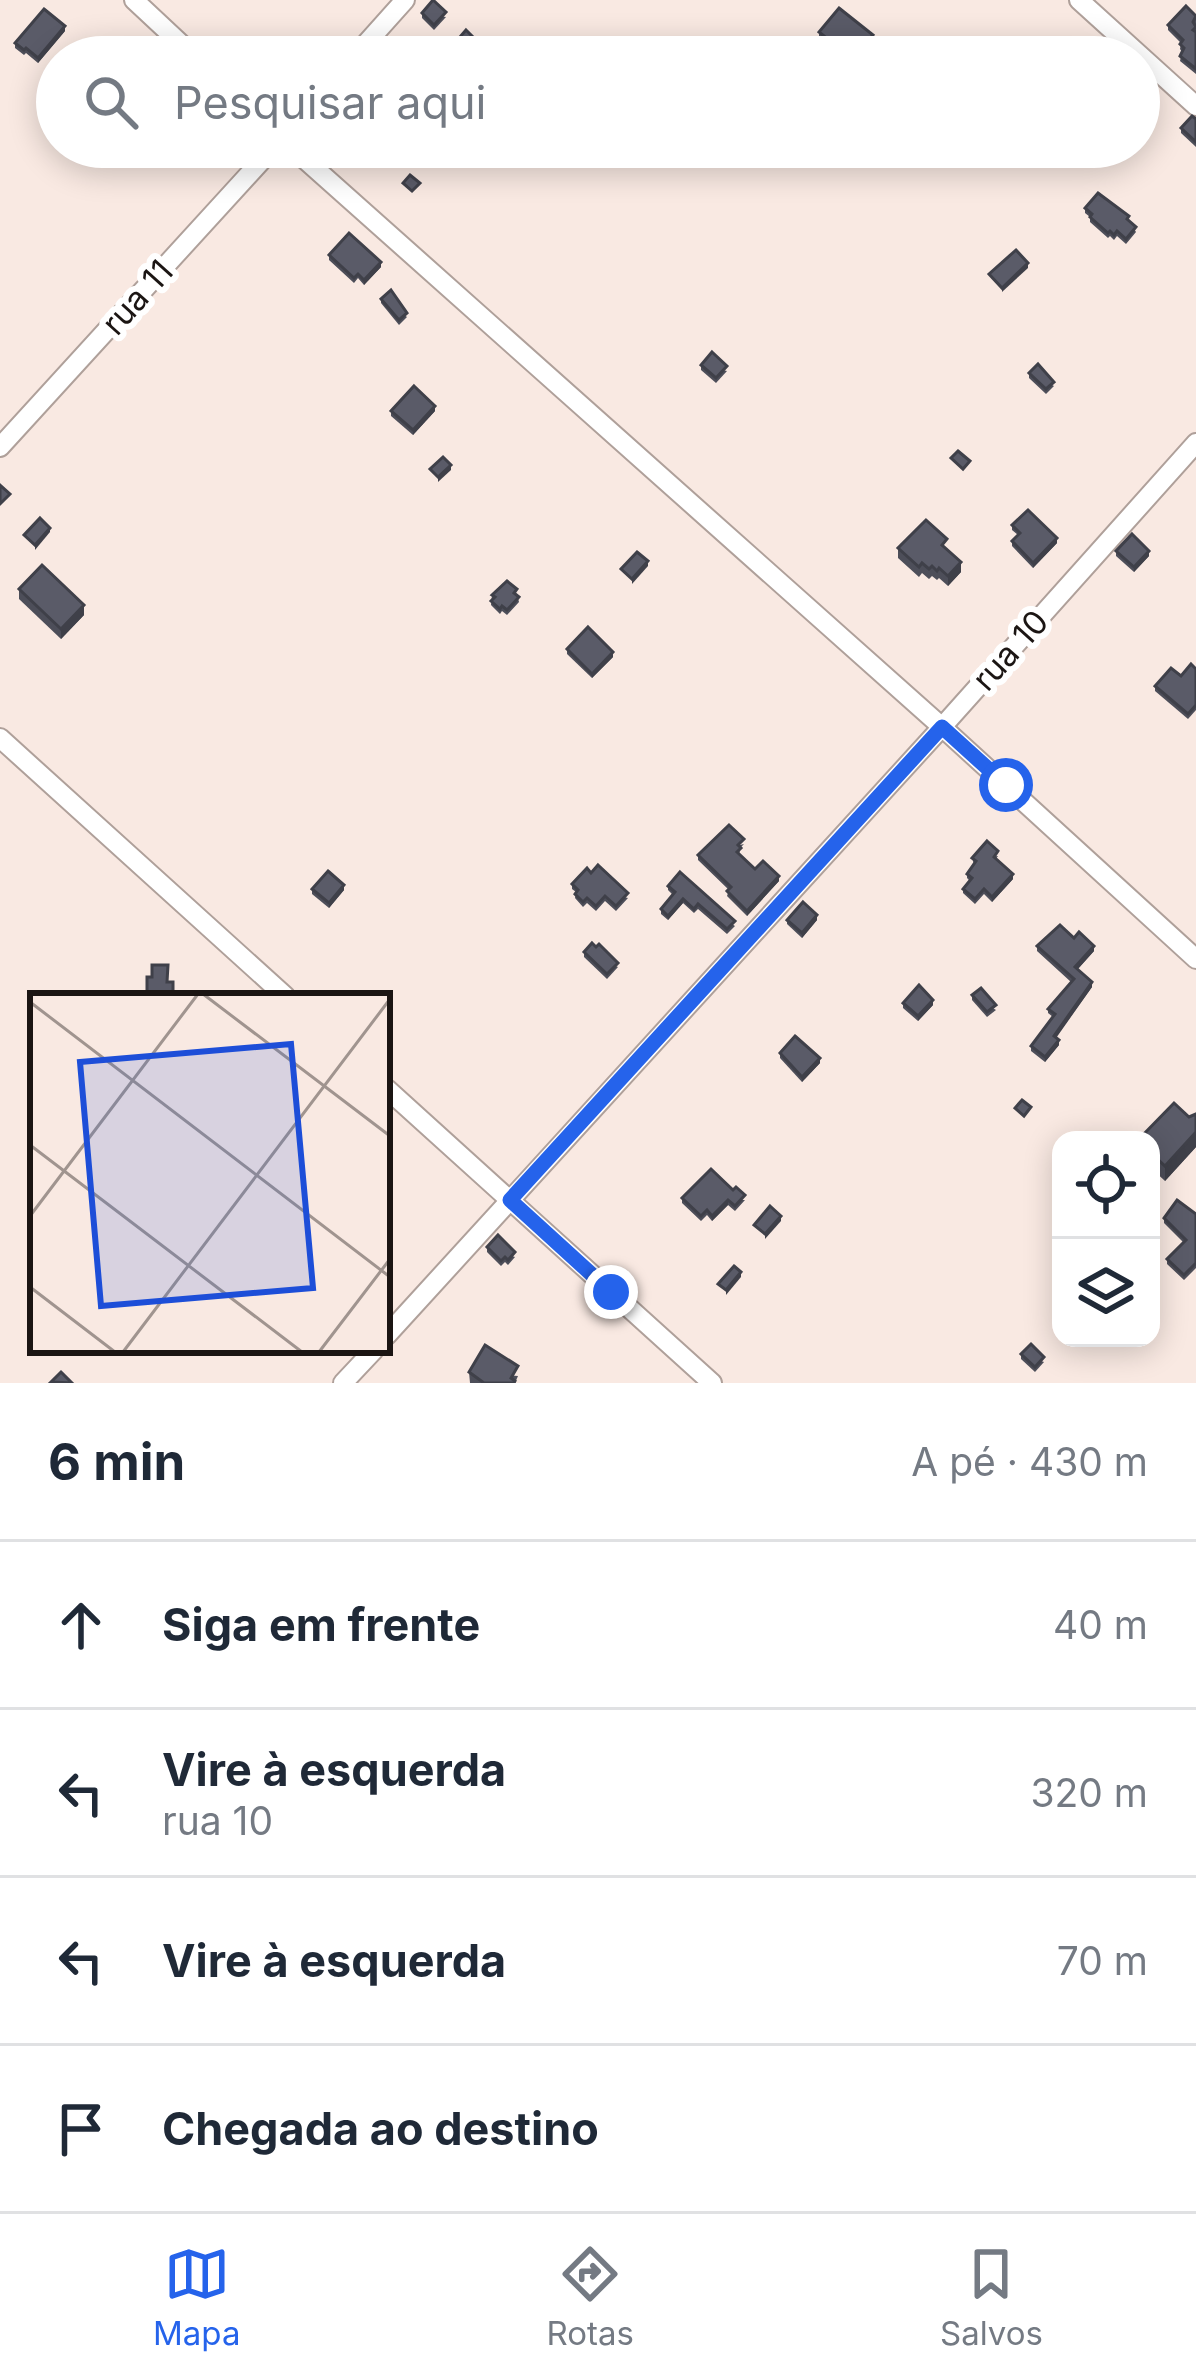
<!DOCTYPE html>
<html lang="pt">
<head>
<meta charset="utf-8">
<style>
	body { margin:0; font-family:Inter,sans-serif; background:#f6f6f7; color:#1f2937 }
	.controls { position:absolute; right:36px; bottom:36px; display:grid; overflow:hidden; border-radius:24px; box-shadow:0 6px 30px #0003 }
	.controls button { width:108px; height:108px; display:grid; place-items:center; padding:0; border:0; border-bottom:3px solid #e0e1e3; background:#fff; color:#1f2937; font:60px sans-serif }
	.stop { position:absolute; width:36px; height:36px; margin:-27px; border:9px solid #2563eb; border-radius:50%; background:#fff }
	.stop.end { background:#2563eb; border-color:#fff; box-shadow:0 3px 12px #0008 }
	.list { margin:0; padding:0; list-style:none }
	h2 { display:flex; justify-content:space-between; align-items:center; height:156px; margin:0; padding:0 48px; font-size:51px }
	h2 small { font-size:39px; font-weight:400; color:#747a83 }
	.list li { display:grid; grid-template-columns:78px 1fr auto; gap:36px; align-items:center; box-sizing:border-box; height:168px; padding:0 48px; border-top:3px solid #e0e1e3 }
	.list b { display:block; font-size:45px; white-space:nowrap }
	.list p { margin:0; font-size:39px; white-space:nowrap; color:#747a83 }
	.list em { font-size:39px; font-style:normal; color:#747a83 }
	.icon { flex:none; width:66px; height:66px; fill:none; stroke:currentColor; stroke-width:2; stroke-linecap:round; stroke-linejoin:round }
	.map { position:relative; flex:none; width:1196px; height:1383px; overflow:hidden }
	.search { position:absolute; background:#fff; box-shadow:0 6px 30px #0003; left:36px; right:36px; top:36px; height:132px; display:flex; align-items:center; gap:30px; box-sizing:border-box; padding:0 42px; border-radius:66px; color:#747a83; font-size:45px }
	.sheet { height:828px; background:#fff }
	nav { display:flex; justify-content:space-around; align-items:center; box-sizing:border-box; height:168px; border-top:3px solid #e0e1e3; background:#fff; font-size:33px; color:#747a83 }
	nav a { display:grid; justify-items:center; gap:6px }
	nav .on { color:#2563eb }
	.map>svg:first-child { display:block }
</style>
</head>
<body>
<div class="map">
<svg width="1196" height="1383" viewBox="0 0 1196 1383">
	<rect width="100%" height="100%" fill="#f9e9e2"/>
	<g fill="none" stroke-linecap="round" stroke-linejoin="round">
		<defs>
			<g id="minor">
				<polyline points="134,0 195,57"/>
				<polyline points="1079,0 1196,106"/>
				<polyline points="354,57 405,0"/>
				<polyline points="291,147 942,727 1196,959"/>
				<polyline points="0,447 274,147"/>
				<polyline points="0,738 285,996"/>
				<polyline points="387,1089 712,1383"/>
				<polyline points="387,1335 942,727 1196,443"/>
				<polyline points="343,1383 374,1350"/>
			</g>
		</defs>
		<use href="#minor" stroke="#afa09a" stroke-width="22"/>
		<use href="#minor" stroke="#fff" stroke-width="18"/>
	</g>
	<g fill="#4d4e59">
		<polygon points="422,13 446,17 434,30 422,18"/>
		<polygon points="1196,16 1196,74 1180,61 1182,52 1180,49 1181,43 1168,30 1168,25"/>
		<polygon points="65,31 38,63 26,53 24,55 15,48 15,43"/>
		<polygon points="819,32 873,40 858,57 844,57 819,37"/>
		<polygon points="1196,119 1196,147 1181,133 1181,128"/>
		<polygon points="1085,208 1129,221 1136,232 1126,244 1117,236 1114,240 1110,236 1108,238 1090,222 1090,217 1085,213"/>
		<polygon points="329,255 381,267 364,285 358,278 354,283 329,260"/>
		<polygon points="381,299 407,317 399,325 381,303"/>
		<polygon points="701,365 727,371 716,383 701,370"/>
		<polygon points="1029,373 1054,386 1046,394 1029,378"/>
		<polygon points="391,411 435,411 413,435 391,416"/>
		<polygon points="1012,525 1057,543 1033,568 1012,546 1012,541 1018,535 1012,530"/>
		<polygon points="898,548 947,549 961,572 948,586 939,578 937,580 932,576 929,579 922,573 919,577 898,558"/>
		<polygon points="1116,551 1149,556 1134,572 1116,556"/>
		<polygon points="19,589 84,615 61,639 19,599"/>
		<polygon points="517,594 519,602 507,615 502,611 500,614 491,605 492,595"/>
		<polygon points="567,649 613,657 592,678 567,654"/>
		<polygon points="1196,669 1196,710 1188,719 1155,691 1155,686"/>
		<polygon points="744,844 741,847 739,854 755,869 779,881 747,916 727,896 729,890 698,860 698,855"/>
		<polygon points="998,856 996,859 1013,879 992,902 984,894 975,904 963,893 963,889 970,881 967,878 967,874 974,864 972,858"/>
		<polygon points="572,884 628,898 616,911 605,901 596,911 587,903 583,907 575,898 576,892 572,889"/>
		<polygon points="668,886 735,926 727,934 698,909 694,913 683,903 668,920 661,914 661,909 673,895 668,890"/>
		<polygon points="312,889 344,890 329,908 312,894"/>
		<polygon points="787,920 817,920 802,938 787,924"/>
		<polygon points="1074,938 1094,951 1078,969 1092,987 1056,1037 1059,1045 1045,1062 1031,1051 1031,1046 1053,1017 1048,1013 1048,1009 1071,982 1037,951 1037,946"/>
		<polygon points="584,952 618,967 607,979 584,957"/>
		<polygon points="972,995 996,1010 987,1017 972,1000"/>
		<polygon points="903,1003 933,1005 918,1021 903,1008"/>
		<polygon points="780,1053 820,1063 802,1082 780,1058"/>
		<polygon points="1196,1114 1196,1147 1165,1181 1151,1168 1151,1140"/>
		<polygon points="682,1198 745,1200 735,1211 728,1205 712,1221 707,1215 701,1221 682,1203"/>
		<polygon points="1196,1214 1196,1268 1184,1280 1167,1264 1167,1259 1183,1242 1164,1223 1164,1218"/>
		<polygon points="487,1247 515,1257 508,1265 505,1262 501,1266 487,1252"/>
		<polygon points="1021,1354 1044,1362 1035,1372 1021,1359"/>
		<polygon points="469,1372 518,1376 515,1383 470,1383"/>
	</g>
	<g fill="#3f4049">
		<polygon points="65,26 65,31 38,63 38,58"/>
		<polygon points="873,35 873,40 858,57 854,57"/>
		<polygon points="381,262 381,267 364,285 364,280"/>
		<polygon points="1028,263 1028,268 1002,292 1002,288"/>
		<polygon points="435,406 435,411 413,435 413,430"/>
		<polygon points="451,465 451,470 438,482 438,477"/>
		<polygon points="50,528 50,532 35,550 35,545"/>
		<polygon points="1057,538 1057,543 1033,568 1033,563"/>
		<polygon points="1149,551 1149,556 1134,572 1134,567"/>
		<polygon points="648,561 648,566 632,584 632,579"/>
		<polygon points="961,562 961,572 948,586 948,576"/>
		<polygon points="84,605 84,615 61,639 61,629"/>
		<polygon points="613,652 613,657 592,678 592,674"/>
		<polygon points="1013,874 1013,879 992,902 992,897"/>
		<polygon points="779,876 779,881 747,916 747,911"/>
		<polygon points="344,885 344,890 329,908 329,903"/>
		<polygon points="683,899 683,903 668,920 668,916"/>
		<polygon points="817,915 817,920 802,938 802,933"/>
		<polygon points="1094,946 1094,951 1075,972 1075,967"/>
		<polygon points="1092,982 1092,987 1054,1041 1054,1036"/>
		<polygon points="933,1000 933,1005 918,1021 918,1016"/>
		<polygon points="1059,1040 1059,1045 1045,1062 1045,1057"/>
		<polygon points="820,1058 820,1063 802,1082 802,1077"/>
		<polygon points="1196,1132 1196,1147 1165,1181 1165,1166"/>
		<polygon points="728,1200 728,1205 712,1221 712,1216"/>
		<polygon points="781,1216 781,1221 765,1239 765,1234"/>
		<polygon points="741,1272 741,1277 726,1295 726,1290"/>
	</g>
	<g fill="#5a5b68" stroke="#3f4049" stroke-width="3">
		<polygon points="433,0 446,12 434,25 422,13"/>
		<polygon points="1186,6 1196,16 1193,22 1196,27 1193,30 1196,32 1196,69 1180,56 1184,48 1180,44 1183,40 1168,25"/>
		<polygon points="839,8 873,35 854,57 850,57 819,32"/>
		<polygon points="44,9 65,26 38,58 26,48 24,50 15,43"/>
		<polygon points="466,30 476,40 469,47 459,38"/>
		<polygon points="1192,116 1196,119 1196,142 1181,128"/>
		<polygon points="410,175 420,183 412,191 403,183"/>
		<polygon points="1098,193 1129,216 1127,219 1136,227 1126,239 1117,231 1114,235 1110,231 1108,233 1090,217 1092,214 1085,208"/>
		<polygon points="349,233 381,262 364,280 358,274 354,278 329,255"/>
		<polygon points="1016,250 1028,263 1002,288 989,274"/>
		<polygon points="391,290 407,313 399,320 381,299"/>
		<polygon points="712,352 727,366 716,378 701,365"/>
		<polygon points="1038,364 1054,382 1046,389 1029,373"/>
		<polygon points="414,386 435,406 413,430 391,411"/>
		<polygon points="958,451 970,461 963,469 951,458"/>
		<polygon points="443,457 451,465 438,477 430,469"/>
		<polygon points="0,485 10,494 0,504"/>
		<polygon points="1028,510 1057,538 1033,563 1012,541 1020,533 1012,525"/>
		<polygon points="40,518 50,528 35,545 24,535"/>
		<polygon points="926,520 947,539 942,545 961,562 948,576 939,568 937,571 932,566 929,569 922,563 919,567 898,548"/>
		<polygon points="1132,534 1149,551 1134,567 1116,551"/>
		<polygon points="637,552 648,561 632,579 621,569"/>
		<polygon points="42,565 84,605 61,629 19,589"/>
		<polygon points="507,581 517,589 514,593 519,597 507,610 502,606 500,609 491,601 495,597 492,595"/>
		<polygon points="588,627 613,652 592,674 567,649"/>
		<polygon points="1191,664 1196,669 1196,705 1188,714 1155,686 1171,668 1181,676"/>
		<polygon points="729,825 744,839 738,845 741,848 737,852 755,869 763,861 779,876 747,911 727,891 731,887 698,855"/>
		<polygon points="987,841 998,851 994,857 1013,874 992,897 984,889 975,899 963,889 972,878 967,874 976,861 972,858"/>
		<polygon points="598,865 628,893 616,906 605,896 596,906 587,898 583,902 575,894 578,890 572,884 587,868 591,873"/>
		<polygon points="328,871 344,885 329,903 312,889"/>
		<polygon points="680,872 735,921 727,929 698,904 694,909 683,899 668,916 661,909 675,892 668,886"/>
		<polygon points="803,902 817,915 802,933 787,920"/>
		<polygon points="1060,925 1074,938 1079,932 1094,946 1075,967 1092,982 1054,1036 1059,1040 1045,1057 1031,1046 1055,1014 1048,1009 1074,979 1037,946"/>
		<polygon points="592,943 596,947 599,944 618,963 607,974 584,952"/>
		<polygon points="152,965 168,965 167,982 173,982 173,996 147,996 147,977 152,977"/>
		<polygon points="919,985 933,1000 918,1016 903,1003"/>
		<polygon points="981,988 996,1005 987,1012 972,995"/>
		<polygon points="795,1036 820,1058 802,1077 780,1053"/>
		<polygon points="1022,1100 1031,1107 1024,1116 1015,1108"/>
		<polygon points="1174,1103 1189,1117 1196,1114 1196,1132 1165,1166 1151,1153 1151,1140 1138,1140"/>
		<polygon points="711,1169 733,1190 736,1187 745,1195 735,1206 728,1200 712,1216 707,1210 701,1216 682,1198"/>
		<polygon points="1177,1200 1196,1214 1196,1263 1184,1275 1167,1259 1186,1240 1164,1218"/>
		<polygon points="770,1206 781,1216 765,1234 754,1225"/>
		<polygon points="498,1235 515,1252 508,1260 505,1257 501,1261 487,1247"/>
		<polygon points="734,1266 741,1272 726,1290 718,1284"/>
		<polygon points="1031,1344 1044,1357 1035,1367 1021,1354"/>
		<polygon points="485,1345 518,1366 511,1378 515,1381 514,1383 484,1383 469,1372"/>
		<polygon points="61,1372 72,1383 51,1382"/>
	</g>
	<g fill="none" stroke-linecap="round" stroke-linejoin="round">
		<polyline stroke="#2563eb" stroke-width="15" points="611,1292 510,1200 942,727 1006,785"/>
	</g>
	<g text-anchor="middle" stroke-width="12" stroke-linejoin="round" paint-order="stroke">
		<g font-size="33" fill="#1b1513" stroke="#fff">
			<text transform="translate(137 297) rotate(-48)" y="12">rua 11</text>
			<text transform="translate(1010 650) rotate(-48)" y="12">rua 10</text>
		</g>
	</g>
	<g transform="translate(30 993)">
		<rect width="360" height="360" fill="#f9e9e2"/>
		<path fill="none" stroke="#a0948f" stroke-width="3" d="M173,1L360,143M0,9L360,284M0,152L272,359M0,223L168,1M0,294L85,359M93,359L360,6M289,359L360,266"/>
		<path fill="#1d4ed8" fill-opacity="0.15" stroke="#1d4ed8" stroke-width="6" d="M261,51L283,295L71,313L50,69Z"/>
		<rect width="360" height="360" fill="none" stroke="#1b1513" stroke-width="6"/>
	</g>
</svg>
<div class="controls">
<button><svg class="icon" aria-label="locate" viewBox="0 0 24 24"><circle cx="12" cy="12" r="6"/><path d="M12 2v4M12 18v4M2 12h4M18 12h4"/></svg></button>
<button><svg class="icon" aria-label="layers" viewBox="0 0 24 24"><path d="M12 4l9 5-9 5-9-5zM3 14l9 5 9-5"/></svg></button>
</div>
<div class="stop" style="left:1006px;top:785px"></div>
<div class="stop end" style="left:611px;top:1292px"></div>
<div class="search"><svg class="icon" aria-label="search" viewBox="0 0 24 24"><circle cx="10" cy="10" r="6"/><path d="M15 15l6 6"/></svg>Pesquisar aqui</div>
</div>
<section class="sheet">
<h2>6 min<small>A pé · 430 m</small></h2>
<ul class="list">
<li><svg class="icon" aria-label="ahead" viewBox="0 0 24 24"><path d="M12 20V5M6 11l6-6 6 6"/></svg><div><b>Siga em frente</b></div><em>40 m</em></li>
<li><svg class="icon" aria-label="left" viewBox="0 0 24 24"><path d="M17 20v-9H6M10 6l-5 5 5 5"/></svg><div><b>Vire à esquerda</b><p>rua 10</p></div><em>320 m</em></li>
<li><svg class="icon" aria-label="left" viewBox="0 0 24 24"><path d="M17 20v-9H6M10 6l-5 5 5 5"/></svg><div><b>Vire à esquerda</b></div><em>70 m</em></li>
<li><svg class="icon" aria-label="arrive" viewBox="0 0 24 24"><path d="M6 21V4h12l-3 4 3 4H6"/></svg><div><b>Chegada ao destino</b></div></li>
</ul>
</section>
<nav>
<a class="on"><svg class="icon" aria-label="map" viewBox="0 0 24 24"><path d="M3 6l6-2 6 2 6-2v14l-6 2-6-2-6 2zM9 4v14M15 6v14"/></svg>Mapa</a>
<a><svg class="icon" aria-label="directions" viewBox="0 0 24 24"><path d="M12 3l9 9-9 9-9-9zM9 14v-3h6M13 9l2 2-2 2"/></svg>Rotas</a>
<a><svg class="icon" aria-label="saved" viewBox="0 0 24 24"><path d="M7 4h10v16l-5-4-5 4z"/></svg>Salvos</a>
</nav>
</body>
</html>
